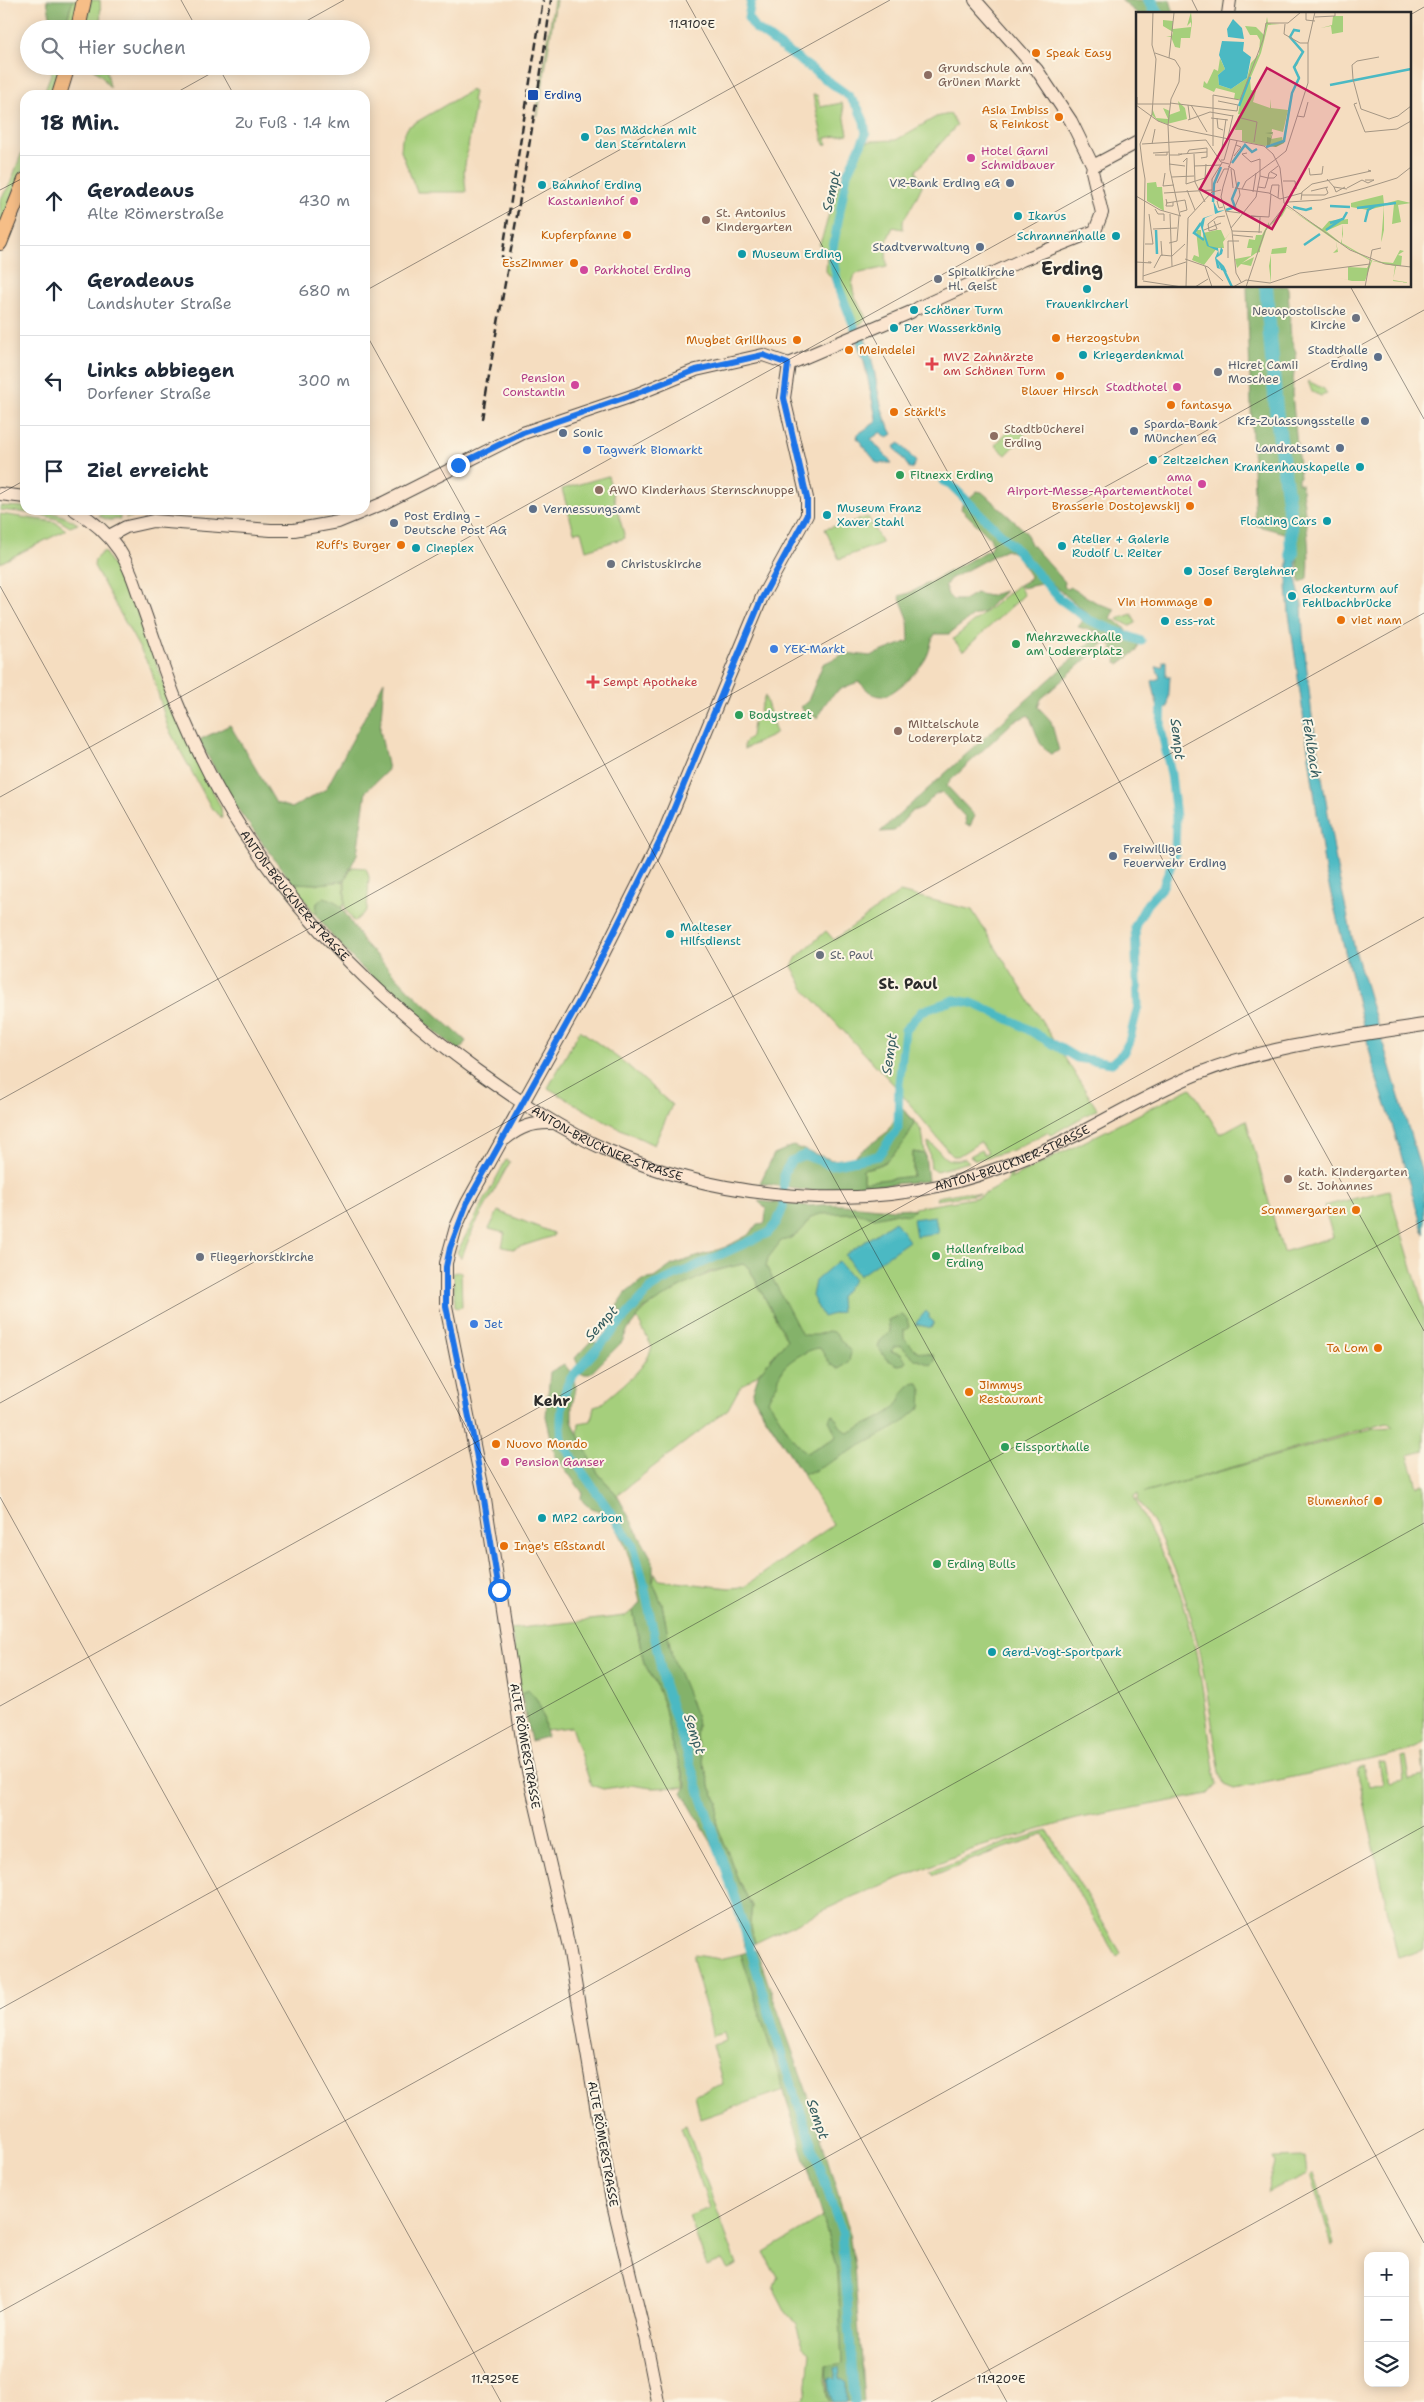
<!DOCTYPE html>
<html lang="de">
<head>
<meta charset="utf-8">
<style>
	body { margin:0; font-family:"Shantell Sans",sans-serif; background:#f6f6f7; color:#1f2937 }
	.controls { position:absolute; right:15px; bottom:15px; display:grid; overflow:hidden; border-radius:10px; box-shadow:0 2px 12px #0003 }
	.controls button { width:45px; height:45px; display:grid; place-items:center; padding:0; border:0; border-bottom:1px solid #e0e1e3; background:#fff; color:#1f2937; font:25px sans-serif }
	.stop { position:absolute; width:15px; height:15px; margin:-11px; border:4px solid #1a73e8; border-radius:50%; background:#fff }
	.stop.end { background:#1a73e8; border-color:#fff; box-shadow:0 1px 5px #0008 }
	.list { margin:0; padding:0; list-style:none }
	h2 { display:flex; justify-content:space-between; align-items:center; height:65px; margin:0; padding:0 20px; font-size:21px }
	h2 small { font-size:16px; font-weight:400; color:#747a83 }
	.list li { display:grid; grid-template-columns:32px 1fr auto; gap:15px; align-items:center; box-sizing:border-box; height:90px; padding:0 20px; border-top:1px solid #e0e1e3 }
	.list b { display:block; font-size:19px; white-space:nowrap }
	.list p { margin:0; font-size:16px; white-space:nowrap; color:#747a83 }
	.list em { font-size:16px; font-style:normal; color:#747a83 }
	.icon { flex:none; width:28px; height:28px; fill:none; stroke:currentColor; stroke-width:2; stroke-linecap:round; stroke-linejoin:round }
	.map { position:relative; flex:none; width:1424px; height:2402px; overflow:hidden }
	.search { position:absolute; background:#fff; box-shadow:0 2px 12px #0003; left:20px; top:20px; width:350px; height:55px; display:flex; align-items:center; gap:12px; box-sizing:border-box; padding:0 18px; border-radius:28px; color:#747a83; font-size:19px }
	.panel { position:absolute; background:#fff; box-shadow:0 2px 12px #0003; left:20px; top:90px; width:350px; height:425px; border-radius:15px }
	.map>svg:first-child { display:block }
</style>
</head>
<body>
<div class="map">
<svg width="1424" height="2402" viewBox="0 0 1424 2402">
	<rect width="100%" height="100%" fill="#fcf5e5"/>
	<filter id="ink" filterUnits="userSpaceOnUse"><feTurbulence type="fractalNoise" baseFrequency=".02" numOctaves="2"/><feDisplacementMap in="SourceGraphic" scale="10" xChannelSelector="R" yChannelSelector="G"/><feConvolveMatrix kernelMatrix="1 2 1 2 8 2 1 2 1" color-interpolation-filters="sRGB"/></filter>
	<filter id="wash" filterUnits="userSpaceOnUse"><feTurbulence type="fractalNoise" baseFrequency=".0096" numOctaves="4" result="noise"/><feDisplacementMap in="SourceGraphic" scale="20" xChannelSelector="R" yChannelSelector="G"/><feGaussianBlur stdDeviation="1.12" result="paint"/><feColorMatrix in="noise" values="0 0 0 0 0 0 0 0 0 0 0 0 0 0 0 0 0 1.4 0 .05"/><feComposite in="paint" operator="in"/></filter>
	<g filter="url(#wash)">
		<rect width="100%" height="100%" fill="#f5ddc0"/>
		<g fill="#a5cf7b" stroke="#687d53" fill-rule="evenodd">
			<polygon points="73,0 79,0 72,29 64,29"/>
			<polygon points="91,0 100,0 101,29 85,29"/>
			<polygon points="554,0 556,0 538,115 536,116"/>
			<polygon points="54,66 62,66 52,95 43,95"/>
			<polygon points="90,66 106,66 110,88 101,75"/>
			<polygon points="471,90 474,92 472,101 475,105 464,171 466,192 417,192 401,151 402,139 408,127"/>
			<polygon points="813,95 817,95 820,107 842,103 848,134 826,138 827,144 824,145"/>
			<path d="M950,114L957,125L916,171L922,186C918,194 908,215 903,220V229L893,227C884,244 886,248 887,267L856,274C846,288 860,305 866,318L861,324H857L845,296L826,271L827,254L819,245C825,232 827,220 831,206C838,184 848,164 859,144L872,141L896,140L936,117Z"/>
			<polygon points="25,144 25,166 0,228 0,200 10,184"/>
			<polygon points="1308,381 1324,389 1327,394 1321,396 1312,392"/>
			<polygon points="1013,426 1025,435 1006,455 995,445"/>
			<polygon points="608,476 625,538 586,550 581,531 574,532 562,489"/>
			<path d="M0,506L25,507V510C45,510 61,513 78,524L70,527L57,519L38,514L0,510Z"/>
			<polygon points="103,510 119,510 120,519 109,520 99,516"/>
			<polygon points="128,510 153,512 126,518"/>
			<polygon points="0,514 55,522 66,530 0,563"/>
			<polygon points="868,517 882,543 839,559 825,529"/>
			<polygon points="104,551 116,571 119,571 127,582 171,703 221,808 222,818 212,809 168,728 151,669 94,566 95,559"/>
			<polygon points="1018,585 1024,595 963,651 953,639"/>
			<polygon points="1132,614 1136,623 1130,626 1117,619"/>
			<polygon points="765,696 772,719 763,716 759,711"/>
			<polygon points="759,717 773,723 776,732 774,735 744,749 744,743 751,736 753,723"/>
			<polygon points="352,867 366,868 369,877 367,910 354,922 345,908 345,880"/>
			<polygon points="344,881 345,902 342,908 333,900 317,903 316,915 292,883 318,884"/>
			<polygon points="900,892 972,910 1097,1109 1051,1135 1047,1132 1013,1150 976,1160 970,1156 981,1150 984,1154 988,1152 980,1142 958,1156 953,1156 949,1152 895,1086 804,989 792,966 797,957 826,931 834,940"/>
			<polygon points="580,1030 626,1064 672,1105 654,1145 606,1122 548,1088"/>
			<path d="M1191,1088L1220,1134L1246,1120L1283,1252L1333,1237L1324,1206L1389,1190L1424,1308V1451L1408,1455L1417,1486L1424,1484V1743L1404,1752L1289,1778L1234,1789L1224,1785L1220,1772C1206,1693 1200,1619 1164,1546C1157,1530 1148,1513 1137,1500L1138,1494L1135,1495L1134,1497C1152,1536 1174,1571 1186,1612C1203,1668 1206,1728 1217,1785L1209,1794L1080,1818L976,1848L854,1896L755,1943L750,1923L752,1906L739,1882L717,1825L718,1802L711,1789L696,1738L697,1725L691,1702L683,1687L672,1656L662,1604L653,1582L655,1573L659,1580L729,1588L744,1587L833,1525L803,1474L757,1404L796,1335L751,1251L807,1209L897,1211L979,1197L1006,1182C1008,1173 1012,1169 1020,1167L1013,1173L1010,1179ZM1387,1422L1393,1427L1374,1428L1144,1493Z"/>
			<path d="M907,1113L922,1131L925,1154L913,1152V1176L863,1183V1169C869,1168 878,1166 883,1163C895,1154 912,1136 914,1121Z"/>
			<path d="M928,1142C946,1152 939,1165 965,1158L969,1162L936,1171L931,1168Z"/>
			<polygon points="506,1160 510,1162 474,1227 461,1258 457,1252"/>
			<polygon points="965,1192 980,1194 936,1200 937,1197"/>
			<polygon points="498,1211 553,1233 553,1236 513,1249 502,1247 505,1233 489,1229"/>
			<path d="M743,1264L749,1268L787,1340L759,1373L740,1387L728,1409L617,1495L598,1473L578,1435L579,1423L591,1421L594,1406L601,1404C618,1388 646,1370 652,1347L637,1318C658,1292 711,1270 743,1264Z"/>
			<polygon points="457,1272 461,1272 462,1307 458,1308 455,1307 453,1273"/>
			<polygon points="633,1611 644,1663 656,1684 665,1709 671,1742 686,1787 651,1788 631,1785 603,1789 591,1785 571,1727 545,1730 543,1718 525,1691 521,1694 511,1629 625,1616"/>
			<polygon points="1422,1752 1424,1752 1424,1950 1398,1958 1357,1769 1363,1767 1369,1787 1383,1784 1379,1763 1385,1762 1389,1783 1404,1780 1401,1758 1405,1757 1409,1779 1424,1776"/>
			<polygon points="1048,1831 1121,1953 1116,1956 1044,1835 984,1855 934,1875 931,1871 1008,1842"/>
			<polygon points="741,1954 784,2090 700,2119 695,2094 723,2084 712,2045 726,2041 724,2033 713,2036 693,1959 694,1955 720,1959"/>
			<polygon points="686,2125 737,2265 728,2269 722,2260 707,2266 689,2216 710,2208 681,2127"/>
			<polygon points="1305,2157 1307,2174 1267,2192 1275,2163 1273,2158"/>
			<polygon points="1314,2173 1333,2237 1335,2245 1332,2246 1311,2174"/>
			<polygon points="823,2217 838,2274 842,2364 826,2366 825,2381 828,2402 776,2402 802,2399 806,2395 810,2352 802,2345 796,2324 786,2312 773,2287 777,2277 764,2252"/>
		</g>
		<g fill="#84b26b" stroke="#586e4b">
			<polygon points="47,0 73,0 65,25 51,21"/>
			<polygon points="1121,0 1170,0 1174,14 1138,14"/>
			<path d="M1247,286H1287L1288,289L1291,340L1296,352L1292,393L1300,477L1298,478V483H1301C1305,514 1311,547 1308,578L1300,583L1295,536L1255,525Z"/>
			<path d="M977,491L982,492L1025,531L1031,544L1065,582L1064,586L1067,589L1070,587L1099,604L1115,609L1110,618L1119,623L1139,642L1137,651L1119,664L1116,663L1117,657L1109,643L1105,642L1041,699L1038,707L1051,721L1059,751L1050,754L1040,743L1029,715L1014,721L950,781L947,786L975,816L970,826L966,825L965,817L942,792L935,795L923,807L911,812L894,831L880,832L1101,633L1078,627L1088,614L1050,582L1022,588L1019,585L1028,580L1030,576L1016,554L1006,549L950,579L945,586L948,595L953,600H964L976,593L989,596L1005,591L984,612L973,616L949,634H935C930,642 931,648 927,656C923,667 893,697 881,696C871,696 866,688 859,682C838,688 826,697 818,718L805,713L801,707L808,701L823,664L846,653L870,656L909,641L908,618L899,596L912,592L990,549L992,543L990,538L961,509L962,505Z"/>
			<polygon points="384,681 380,730 388,770 366,791 357,854 344,881 318,884 292,883 234,804 199,740 230,725 276,803 292,808 326,789"/>
			<path d="M324,897L333,900L342,908L364,943L410,991L466,1041L459,1051C408,1009 355,969 316,915L317,903Z"/>
			<path d="M897,1103L914,1121C912,1136 895,1154 883,1163C878,1166 869,1168 863,1169V1182L913,1176V1152L925,1154L928,1181L808,1191L760,1183L774,1154L793,1146L832,1160L852,1158L886,1133L895,1119Z"/>
			<path d="M758,1201L809,1206C839,1202 867,1208 896,1209C903,1209 909,1207 915,1210L907,1215L896,1213L875,1218L858,1213L821,1214L811,1217C803,1231 796,1238 781,1241L768,1258L766,1266L802,1335H817L828,1331L834,1332L851,1352L849,1361L839,1369L830,1364L820,1348C810,1348 785,1362 781,1372C779,1375 779,1379 778,1383C775,1389 770,1393 768,1400L793,1439L806,1453L835,1438L836,1435L829,1420L831,1416L834,1415L840,1426L848,1433C862,1426 881,1419 893,1409C904,1400 902,1382 919,1383L922,1391L921,1407L901,1424L814,1471L803,1474L752,1395L759,1373L787,1340L749,1268L743,1264L710,1272L679,1288L644,1309L627,1331L622,1342L590,1374H582L575,1358L591,1341L604,1345L626,1318L617,1306L626,1293L642,1280L654,1278L672,1265L726,1247L750,1234L757,1224L765,1223L766,1209Z"/>
			<polygon points="902,1315 907,1319 909,1327 904,1331 904,1338 917,1351 933,1355 935,1361 931,1365 915,1359 901,1346 894,1347 891,1351 901,1354 906,1361 904,1364 898,1365 886,1359 878,1347 880,1341 890,1332 888,1320"/>
			<path d="M564,1364L572,1374L576,1388L572,1405V1421L578,1435L598,1473L617,1495L653,1561V1582L662,1604L672,1656L695,1713L697,1725L696,1738L711,1789L718,1802L717,1825L739,1882L752,1906L750,1923L755,1943L744,1946L743,1939L747,1927L728,1871L682,1792L687,1786L671,1742L665,1709L656,1684L644,1663L633,1611L640,1603C636,1579 625,1531 606,1515C597,1508 586,1509 581,1498L582,1492L555,1455L546,1416L550,1372Z"/>
			<path d="M528,1690C541,1698 545,1722 546,1737L531,1741L521,1694Z"/>
			<polygon points="756,1949 809,2098 848,2227 854,2266 864,2402 828,2402 826,2366 842,2363 838,2274 823,2217 741,1954"/>
		</g>
		<g fill="#4bb9c3" stroke="#3b7277">
			<path d="M849,315C882,348 870,398 893,434L887,438L881,432L871,439L892,463H877L857,438L858,434L876,422V418L864,361L849,320Z"/>
			<polygon points="900,443 916,462 911,470 894,447"/>
			<polygon points="1289,536 1295,536 1297,584 1302,605 1303,635 1312,716 1337,868 1355,950 1424,1180 1424,1234 1390,1117 1376,1077 1325,870 1289,614 1287,586"/>
			<polygon points="1163,661 1166,661 1166,676 1170,676 1168,707 1158,709 1152,681 1160,678 1156,667 1163,666"/>
			<polygon points="935,1216 938,1233 916,1236 913,1219"/>
			<polygon points="895,1221 909,1241 859,1276 845,1255"/>
			<polygon points="838,1261 854,1280 840,1297 841,1312 823,1317 812,1296 815,1281"/>
			<polygon points="926,1311 929,1314 929,1318 934,1322 931,1328 915,1324"/>
			<polygon points="839,2367 840,2378 847,2383 847,2402 831,2402 828,2381 830,2378 836,2379 834,2368"/>
		</g>
		<g fill="none" stroke-linecap="round" stroke-linejoin="round">
			<g stroke="#4bb9c3" stroke-width="9">
				<polyline points="753,0 751,2 748,18 755,28 849,96 858,108 864,121 866,134 847,174 832,253 838,286 854,326"/>
				<polyline points="943,481 950,484 1013,546 1060,599 1089,620 1141,641"/>
				<path d="M855,2402L842,2233L784,2063L734,1895L664,1684L643,1580L633,1545L563,1444C559,1426 561,1396 570,1379L650,1289L661,1282L768,1233L777,1222L783,1208L784,1173L791,1161L804,1155L831,1165L878,1156L898,1129L899,1084L905,1030L922,1011L954,1000L972,1003L1017,1023L1077,1058L1112,1063L1123,1053L1129,1042L1138,1006L1135,926L1147,904L1163,886L1175,855L1176,817L1171,774L1161,729L1162,698"/>
			</g>
			<g stroke="#4bb9c3" stroke-width="14">
				<polyline points="1150,0 1157,14"/>
				<polyline points="1266,286 1276,409 1291,525 1292,554"/>
			</g>
		</g>
	</g>
	<g filter="url(#ink)">
		<g fill="none" stroke-linecap="round" stroke-linejoin="round">
			<defs>
				<g id="secondary">
					<polyline points="1228,14 1230,0"/>
					<polyline points="1093,166 1138,142"/>
					<polyline points="918,308 1022,260 1095,231 1102,213 1092,171 1093,166 1071,121 1037,70 975,0"/>
					<polyline points="789,364 911,312"/>
					<polyline points="0,494 25,497"/>
					<path id="s1" d="M75,510C92,520 108,534 119,550C130,567 136,587 142,605C154,638 164,671 177,703C195,747 217,792 244,833C308,928 384,1003 477,1071C519,1101 561,1130 609,1151C706,1194 834,1210 938,1186C987,1175 1037,1155 1082,1132C1120,1112 1158,1090 1197,1074C1269,1045 1348,1037 1424,1025"/>
					<polyline points="109,536 126,527 153,521 271,530 294,530 338,522 384,503 523,433 635,395 696,370 763,355 789,364"/>
					<path d="M505,1139C520,1127 533,1122 553,1123"/>
					<polyline points="658,2402 645,2337 612,2200 569,1947 525,1758 485,1500 446,1306 446,1263 456,1227 467,1203 580,1000 661,839 762,597 807,515 807,498 784,398 789,364"/>
				</g>
				<g id="primary">
					<polyline points="78,29 84,0"/>
					<polyline points="59,95 68,66"/>
					<polyline points="0,243 25,180"/>
				</g>
			</defs>
			<use href="#secondary" stroke="#494641" stroke-width="14"/>
			<use href="#primary" stroke="#494641" stroke-width="16"/>
			<use href="#secondary" stroke="#fbe5cf" stroke-width="12"/>
			<use href="#primary" stroke="#f6be87" stroke-width="14"/>
			<g stroke="#2b2b2b" stroke-width="2.5" stroke-dasharray="8 4" stroke-linecap="butt">
				<polyline points="501,263 543,0"/>
				<path d="M482,419C504,279 533,141 551,0"/>
			</g>
		</g>
	</g>
	<g fill="none" stroke-linecap="round" stroke-linejoin="round" filter="url(#ink)">
		<polyline stroke="#1a73e8" stroke-width="6" points="458,465 523,433 635,394 696,370 763,355 788,364 784,398 807,498 807,515 762,598 664,832 580,1000 467,1203 450,1248 446,1267 446,1306 475,1446 499,1590"/>
	</g>
	<path fill="none" stroke="#2b2b2b" stroke-width="1" stroke-opacity="0.45" d="M181,0L197,29M686,0L1424,1331M1192,0L1199,14M1410,15L1424,7M292,29L344,0M218,66L234,95M172,95L224,66M0,190L25,177M1350,286L1424,419M365,291L890,0M365,332L1424,2243M0,494L25,480M0,586L1007,2402M0,797L1138,166M0,1100L1424,310M0,1403L1424,613M0,1497L501,2402M0,1706L1424,917M0,2009L1424,1220M0,2312L1424,1523M385,2402L1424,1826M931,2402L1424,2129"/>
	<g fill="#e8710a" stroke="#fcf5e5" stroke-width="2">
		<circle cx="1036" cy="53" r="5"/>
		<circle cx="1059" cy="117" r="5"/>
		<circle cx="627" cy="235" r="5"/>
		<circle cx="574" cy="263" r="5"/>
		<circle cx="1056" cy="338" r="5"/>
		<circle cx="797" cy="340" r="5"/>
		<circle cx="849" cy="350" r="5"/>
		<circle cx="1060" cy="376" r="5"/>
		<circle cx="1171" cy="405" r="5"/>
		<circle cx="894" cy="412" r="5"/>
		<circle cx="1190" cy="506" r="5"/>
		<circle cx="401" cy="545" r="5"/>
		<circle cx="1208" cy="602" r="5"/>
		<circle cx="1341" cy="620" r="5"/>
		<circle cx="1356" cy="1210" r="5"/>
		<circle cx="1378" cy="1348" r="5"/>
		<circle cx="969" cy="1392" r="5"/>
		<circle cx="496" cy="1444" r="5"/>
		<circle cx="1378" cy="1501" r="5"/>
		<circle cx="504" cy="1546" r="5"/>
	</g>
	<g fill="#8d6e63" stroke="#fcf5e5" stroke-width="2">
		<circle cx="928" cy="75" r="5"/>
		<circle cx="706" cy="220" r="5"/>
		<circle cx="994" cy="436" r="5"/>
		<circle cx="599" cy="490" r="5"/>
		<circle cx="898" cy="731" r="5"/>
		<circle cx="1288" cy="1179" r="5"/>
	</g>
	<rect fill="#1a4fb4" stroke="#fcf5e5" stroke-width="2" x="527" y="89" width="12" height="12" rx="2.5"/>
	<g fill="#0f9aa8" stroke="#fcf5e5" stroke-width="2">
		<circle cx="585" cy="137" r="5"/>
		<circle cx="542" cy="185" r="5"/>
		<circle cx="1018" cy="216" r="5"/>
		<circle cx="1116" cy="236" r="5"/>
		<circle cx="742" cy="254" r="5"/>
		<circle cx="1087" cy="289" r="5"/>
		<circle cx="914" cy="310" r="5"/>
		<circle cx="894" cy="328" r="5"/>
		<circle cx="1083" cy="355" r="5"/>
		<circle cx="1153" cy="460" r="5"/>
		<circle cx="1360" cy="467" r="5"/>
		<circle cx="827" cy="515" r="5"/>
		<circle cx="1327" cy="521" r="5"/>
		<circle cx="1062" cy="546" r="5"/>
		<circle cx="416" cy="548" r="5"/>
		<circle cx="1188" cy="571" r="5"/>
		<circle cx="1292" cy="596" r="5"/>
		<circle cx="1165" cy="621" r="5"/>
		<circle cx="670" cy="934" r="5"/>
		<circle cx="542" cy="1518" r="5"/>
		<circle cx="992" cy="1652" r="5"/>
	</g>
	<g fill="#d1479c" stroke="#fcf5e5" stroke-width="2">
		<circle cx="971" cy="158" r="5"/>
		<circle cx="634" cy="201" r="5"/>
		<circle cx="584" cy="270" r="5"/>
		<circle cx="575" cy="385" r="5"/>
		<circle cx="1177" cy="387" r="5"/>
		<circle cx="1202" cy="484" r="5"/>
		<circle cx="505" cy="1462" r="5"/>
	</g>
	<g fill="#5c6f8a" stroke="#fcf5e5" stroke-width="2">
		<circle cx="1010" cy="183" r="5"/>
		<circle cx="980" cy="247" r="5"/>
		<circle cx="1378" cy="357" r="5"/>
		<circle cx="1365" cy="421" r="5"/>
		<circle cx="1134" cy="431" r="5"/>
		<circle cx="563" cy="433" r="5"/>
		<circle cx="1340" cy="448" r="5"/>
		<circle cx="533" cy="509" r="5"/>
		<circle cx="394" cy="523" r="5"/>
		<circle cx="1113" cy="856" r="5"/>
	</g>
	<g fill="#6b7280" stroke="#fcf5e5" stroke-width="2">
		<circle cx="938" cy="279" r="5"/>
		<circle cx="1356" cy="318" r="5"/>
		<circle cx="1218" cy="372" r="5"/>
		<circle cx="611" cy="564" r="5"/>
		<circle cx="820" cy="955" r="5"/>
		<circle cx="200" cy="1257" r="5"/>
	</g>
	<g fill="#e0444e" stroke="#fcf5e5" stroke-width="2">
		<path d="M929.5 356.5h5v5h5v5h-5v5h-5v-5h-5v-5h5z"/>
		<path d="M590.5 674.5h5v5h5v5h-5v5h-5v-5h-5v-5h5z"/>
	</g>
	<g fill="#3f7fe0" stroke="#fcf5e5" stroke-width="2">
		<circle cx="587" cy="450" r="5"/>
		<circle cx="774" cy="649" r="5"/>
		<circle cx="474" cy="1324" r="5"/>
	</g>
	<g fill="#2e9e5b" stroke="#fcf5e5" stroke-width="2">
		<circle cx="900" cy="475" r="5"/>
		<circle cx="1016" cy="644" r="5"/>
		<circle cx="739" cy="715" r="5"/>
		<circle cx="936" cy="1256" r="5"/>
		<circle cx="1005" cy="1447" r="5"/>
		<circle cx="937" cy="1564" r="5"/>
	</g>
	<g text-anchor="middle" stroke-width="4" stroke-linejoin="round" paint-order="stroke">
		<g font-size="12" fill="#c56008" stroke="#fcf5e5" text-anchor="end">
			<text x="1046" y="57" text-anchor="start">Speak Easy</text>
			<text x="1049" y="114">Asia Imbiss<tspan x="1049" dy="14">&amp; Feinkost</tspan></text>
			<text x="617" y="239">Kupferpfanne</text>
			<text x="564" y="267">EssZimmer</text>
			<text x="1066" y="342" text-anchor="start">Herzogstubn</text>
			<text x="787" y="344">Mugbet Grillhaus</text>
			<text x="859" y="354" text-anchor="start">Meindelei</text>
			<text x="1060" y="395" text-anchor="middle">Blauer Hirsch</text>
			<text x="1181" y="409" text-anchor="start">fantasya</text>
			<text x="904" y="416" text-anchor="start">Stärkl's</text>
			<text x="1180" y="510">Brasserie Dostojewskij</text>
			<text x="391" y="549">Ruff's Burger</text>
			<text x="1198" y="606">Vin Hommage</text>
			<text x="1351" y="624" text-anchor="start">viet nam</text>
			<text x="1346" y="1214">Sommergarten</text>
			<text x="1368" y="1352">Ta Lom</text>
			<text x="979" y="1389" text-anchor="start">Jimmys<tspan x="979" dy="14">Restaurant</tspan></text>
			<text x="506" y="1448" text-anchor="start">Nuovo Mondo</text>
			<text x="1368" y="1505">Blumenhof</text>
			<text x="514" y="1550" text-anchor="start">Inge's Eßstandl</text>
		</g>
		<g font-size="12" fill="#785e54" stroke="#fcf5e5" text-anchor="start">
			<text x="938" y="72">Grundschule am<tspan x="938" dy="14">Grünen Markt</tspan></text>
			<text x="716" y="217">St. Antonius<tspan x="716" dy="14">Kindergarten</tspan></text>
			<text x="1004" y="433">Stadtbücherei<tspan x="1004" dy="14">Erding</tspan></text>
			<text x="609" y="494">AWO Kinderhaus Sternschnuppe</text>
			<text x="908" y="728">Mittelschule<tspan x="908" dy="14">Lodererplatz</tspan></text>
			<text x="1298" y="1176">kath. Kindergarten<tspan x="1298" dy="14">St. Johannes</tspan></text>
		</g>
		<g font-size="12" fill="#164399" stroke="#fcf5e5" text-anchor="start">
			<text x="544" y="99">Erding</text>
		</g>
		<g font-size="12" fill="#0d838f" stroke="#fcf5e5" text-anchor="start">
			<text x="595" y="134">Das Mädchen mit<tspan x="595" dy="14">den Sterntalern</tspan></text>
			<text x="552" y="189">Bahnhof Erding</text>
			<text x="1028" y="220">Ikarus</text>
			<text x="1106" y="240" text-anchor="end">Schrannenhalle</text>
			<text x="752" y="258">Museum Erding</text>
			<text x="1087" y="308" text-anchor="middle">Frauenkircherl</text>
			<text x="924" y="314">Schöner Turm</text>
			<text x="904" y="332">Der Wasserkönig</text>
			<text x="1093" y="359">Kriegerdenkmal</text>
			<text x="1163" y="464">Zeitzeichen</text>
			<text x="1350" y="471" text-anchor="end">Krankenhauskapelle</text>
			<text x="837" y="512">Museum Franz<tspan x="837" dy="14">Xaver Stahl</tspan></text>
			<text x="1317" y="525" text-anchor="end">Floating Cars</text>
			<text x="1072" y="543">Atelier + Galerie<tspan x="1072" dy="14">Rudolf L. Reiter</tspan></text>
			<text x="426" y="552">Cineplex</text>
			<text x="1198" y="575">Josef Berglehner</text>
			<text x="1302" y="593">Glockenturm auf<tspan x="1302" dy="14">Fehlbachbrücke</tspan></text>
			<text x="1175" y="625">ess-rat</text>
			<text x="680" y="931">Malteser<tspan x="680" dy="14">Hilfsdienst</tspan></text>
			<text x="552" y="1522">MP2 carbon</text>
			<text x="1002" y="1656">Gerd-Vogt-Sportpark</text>
		</g>
		<g font-size="12" fill="#b23c85" stroke="#fcf5e5" text-anchor="end">
			<text x="981" y="155" text-anchor="start">Hotel Garni<tspan x="981" dy="14">Schmidbauer</tspan></text>
			<text x="624" y="205">Kastanienhof</text>
			<text x="594" y="274" text-anchor="start">Parkhotel Erding</text>
			<text x="565" y="382">Pension<tspan x="565" dy="14">Constantin</tspan></text>
			<text x="1167" y="391">Stadthotel</text>
			<text x="1192" y="481">ama<tspan x="1192" dy="14">Airport-Messe-Apartementhotel</tspan></text>
			<text x="515" y="1466" text-anchor="start">Pension Ganser</text>
		</g>
		<g font-size="12" fill="#4e5e75" stroke="#fcf5e5" text-anchor="end">
			<text x="1000" y="187">VR-Bank Erding eG</text>
			<text x="970" y="251">Stadtverwaltung</text>
			<text x="1368" y="354">Stadthalle<tspan x="1368" dy="14">Erding</tspan></text>
			<text x="1355" y="425">Kfz-Zulassungsstelle</text>
			<text x="1144" y="428" text-anchor="start">Sparda-Bank<tspan x="1144" dy="14">München eG</tspan></text>
			<text x="573" y="437" text-anchor="start">Sonic</text>
			<text x="1330" y="452">Landratsamt</text>
			<text x="543" y="513" text-anchor="start">Vermessungsamt</text>
			<text x="404" y="520" text-anchor="start">Post Erding -<tspan x="404" dy="14">Deutsche Post AG</tspan></text>
			<text x="1123" y="853" text-anchor="start">Freiwillige<tspan x="1123" dy="14">Feuerwehr Erding</tspan></text>
		</g>
		<g font-size="12" fill="#5b616d" stroke="#fcf5e5" text-anchor="start">
			<text x="948" y="276">Spitalkirche<tspan x="948" dy="14">Hl. Geist</tspan></text>
			<text x="1346" y="315" text-anchor="end">Neuapostolische<tspan x="1346" dy="14">Kirche</tspan></text>
			<text x="1228" y="369">Hicret Camii<tspan x="1228" dy="14">Moschee</tspan></text>
			<text x="621" y="568">Christuskirche</text>
			<text x="830" y="959">St. Paul</text>
			<text x="210" y="1261">Fliegerhorstkirche</text>
		</g>
		<g font-size="12" fill="#be3a42" stroke="#fcf5e5" text-anchor="start">
			<text x="943" y="361">MVZ Zahnärzte<tspan x="943" dy="14">am Schönen Turm</tspan></text>
			<text x="603" y="686">Sempt Apotheke</text>
		</g>
		<g font-size="12" fill="#366cbe" stroke="#fcf5e5" text-anchor="start">
			<text x="597" y="454">Tagwerk Biomarkt</text>
			<text x="784" y="653">YEK-Markt</text>
			<text x="484" y="1328">Jet</text>
		</g>
		<g font-size="12" fill="#27864d" stroke="#fcf5e5" text-anchor="start">
			<text x="910" y="479">Fitnexx Erding</text>
			<text x="1026" y="641">Mehrzweckhalle<tspan x="1026" dy="14">am Lodererplatz</tspan></text>
			<text x="749" y="719">Bodystreet</text>
			<text x="946" y="1253">Hallenfreibad<tspan x="946" dy="14">Erding</tspan></text>
			<text x="1015" y="1451">Eissporthalle</text>
			<text x="947" y="1568">Erding Bulls</text>
		</g>
		<g font-size="12" fill="#2b2b2b" stroke="#fcf5e5">
			<text dy="4" stroke="none"><textPath href="#s1" startOffset="451">ANTON-BRUCKNER-STRASSE</textPath></text>
			<text dy="4" stroke="none"><textPath href="#s1" startOffset="855">ANTON-BRUCKNER-STRASSE</textPath></text>
			<text dy="4" stroke="none"><textPath href="#s1" startOffset="1275">ANTON-BRUCKNER-STRASSE</textPath></text>
			<text transform="translate(525 1746) rotate(80)" y="4">ALTE RÖMERSTRASSE</text>
			<text transform="translate(603 2144) rotate(80)" y="4">ALTE RÖMERSTRASSE</text>
		</g>
		<g font-size="14" font-style="italic" fill="#365d60" stroke="#fcf5e5">
			<text transform="translate(831 191) rotate(-77)" y="5">Sempt</text>
			<text transform="translate(1178 739) rotate(83)" y="5">Sempt</text>
			<text transform="translate(1312 748) rotate(81)" y="5">Fehlbach</text>
			<text transform="translate(889 1054) rotate(-82)" y="5">Sempt</text>
			<text transform="translate(601 1323) rotate(-48)" y="5">Sempt</text>
			<text transform="translate(695 1734) rotate(72)" y="5">Sempt</text>
			<text transform="translate(818 2119) rotate(71)" y="5">Sempt</text>
		</g>
		<g font-size="15" font-weight="bold" fill="#2b2b2b" stroke="#fcf5e5">
			<text x="908" y="989">St. Paul</text>
			<text x="552" y="1406">Kehr</text>
		</g>
		<g font-size="18" font-weight="bold" fill="#2b2b2b" stroke="#fcf5e5">
			<text x="1072" y="275">Erding</text>
		</g>
	</g>
	<g transform="translate(1136 12)">
		<rect width="275" height="275" fill="#f5ddc0"/>
		<path d="M55,0L56,10L54,26H45L44,36L39,35L35,25L30,24H36L37,20L27,14V8L37,9V17L55,15V10L51,14ZM197,4H207V20L196,22L195,14L185,16L196,13ZM131,5L132,11L144,12L132,13L125,41L114,67L115,78L120,79L117,90L134,96V87L135,96L152,98L147,120L136,117L135,127L146,125L147,129L129,134L106,129V118H99L102,104L106,103L102,102L105,87H98L99,81L80,76L78,80L67,75L68,69L71,72L78,57L82,59L84,46L89,57L82,63L83,73L95,77L111,66L115,51L123,42L124,28L121,23H114L109,14L120,15L128,23ZM42,89L49,96L51,107L31,112L22,109L16,103V96L20,106L32,107L27,96L34,99L33,103L44,99ZM20,170L21,175H26L28,199L11,189V171ZM247,183L248,192L262,188L275,191L262,193L265,210L256,212L258,192L248,193V218L246,227L245,230L248,194L232,198L228,210L232,198L215,195V191ZM150,195L186,217L193,209L212,207V212H206V231L237,249L257,251L264,238L268,239L262,243L266,244L265,254H260L257,268L275,271L257,269L259,254L236,249L229,269H216L203,266L204,261L203,266L212,268V255L231,256L235,249L200,229L202,240L197,241L201,237L200,229L151,195L146,204L131,216L124,237V240L136,237L151,235L150,241L135,242V271L133,254L136,237L120,241L106,251L118,245L115,254L105,252L101,256L99,247L115,244L116,236H111L113,227L119,228L120,223H126L133,210V214ZM206,212L207,222L205,231L190,219ZM60,218H65V225L61,224L67,227V221L81,218H85L89,227L96,218L87,230L88,236H81L68,253L56,248L58,243L63,245Z" fill="#a5cf7b" fill-rule="evenodd"/>
		<path d="M163,50L159,56L164,66L156,82L148,131L140,135L131,134V125L135,126L136,122L129,121L137,120L134,133L147,130L155,83L163,64L158,54Z" fill="#84b26b"/>
		<path d="M97,7L106,16L108,27L92,25L91,17ZM86,29L108,30L107,39L115,45L111,66L95,77L83,73L82,63L89,57L83,43ZM77,188L82,199L89,198L69,206L67,216L73,234L82,236L83,243L85,235L87,238L86,242L80,246L88,254L91,260L85,258L82,250L84,257L81,256L79,246L82,239L71,234L64,212L67,206L79,202Z" fill="#4bb9c3"/>
		<path fill="none" stroke="#4bb9c3" stroke-width="2.5" d="M194,73L275,57M103,94L114,65M130,135L148,129L156,81L163,66L158,55L167,40L154,25L158,18L164,19M96,151L109,133L116,140L121,137M77,190L78,172L85,155M194,194L214,195M157,195L170,198L176,196M221,196L260,191M90,198L99,195L96,187L103,170M229,210L232,198L239,194M65,211L58,221L68,228M194,211L207,207L211,200M20,218L21,242M190,218L206,207M168,233L184,222M88,258L96,275"/>
		<path fill="none" stroke="#a49684" stroke-width="1" d="M170,0V8L179,9M179,5L199,4V0M149,12L148,22L164,31H172M19,41L39,48L44,56L43,70L35,87L32,113L34,158L44,204M243,45L221,49L216,53L217,67L225,97L253,107L262,104L275,94M33,46L38,1M1,85V92H34M34,91L101,99L102,93L82,89M221,91L218,92L229,120L261,117L275,109M0,93L22,109L43,117L128,134L137,142L144,156L148,191L214,238L249,252L275,255M52,93L54,108M55,93L71,120M161,104L168,105L172,90M75,106L92,108M81,106L82,116L87,118M105,106L121,110L118,130M52,108L74,100L97,104M92,125L97,103M6,132L70,128L85,150L93,152M16,132L19,117M77,134V83L104,88L127,28L130,11H152L165,0M86,136L90,107M17,141L33,140M46,142L71,140M51,142L53,138L71,136V145L65,146M58,142L59,170L69,190M19,143H31V140M33,143H43L46,142H42M98,144L105,135L100,133M140,147L150,139L172,71V31L179,0M85,148H88L94,127M6,149L4,132L16,102L20,47L16,33L17,0M6,149L9,167M47,150L51,146L50,172L69,166L70,152M33,152L49,154M58,154L85,153M92,154L98,158L101,176M173,156L174,163L186,162L187,154M95,157L97,176M135,160L141,163L138,166H132L133,161L142,154M29,161L27,174L38,173M36,165L58,164M191,167L198,175L211,177M147,169H159L160,177M81,171L88,157H92M87,175L85,185L96,219L100,261L105,270M87,175L101,129M122,175L129,176L132,166L124,164M198,175L200,180L209,175M99,176L133,181L144,187L166,181M211,176L226,168L232,171L238,168H229M103,177L104,183L98,197L103,199M106,177L110,169L140,147M51,178L59,198M175,179L192,175M76,180V167L86,151M117,180L120,161M28,181L76,178M134,182L136,173H143L142,186M166,183H189L192,181L190,176M0,184L24,198L45,204M30,187L31,191L49,188L51,198L44,200M86,188L81,189L83,196L87,195M165,188L166,180L176,172L235,159L232,158M31,190L30,194H37V190M19,197L22,202H28V209M89,199L104,201M34,202L36,254M125,205L115,204L133,205L135,182M78,209L81,217L73,219L72,212L81,205L89,204M95,216L120,185L124,164V147L115,150L106,142L111,141M17,217L41,216M68,218L85,211M96,219L126,220M123,221L124,206M97,223L117,225M25,229L26,244M33,231L41,229L43,204M9,232H17L13,202M92,246V229H103M49,247L72,255L87,269M0,250L15,251V250H12M69,254L76,275M18,256L25,243L36,244L49,232M7,264L50,250M7,268L9,167M7,269L46,275M50,275L52,206L76,180L85,178M59,275L72,267M97,275L110,268L134,271L164,261L234,252M110,275L129,219L152,190L185,188L229,176L261,166L275,155M229,275L236,238L245,236"/>
		<path fill="#c2185b" fill-opacity="0.15" stroke="#c2185b" stroke-width="2.5" d="M131,56L203,96L136,217L64,177Z"/>
		<rect width="275" height="275" fill="none" stroke="#2b2b2b" stroke-width="2.5"/>
	</g>
	<g font-size="12" text-anchor="middle" fill="#2b2b2b" stroke="#fcf5e5" stroke-width="4" stroke-linejoin="round" paint-order="stroke">
		<text x="692" y="28">11.910°E</text>
		<text x="495" y="2383">11.925°E</text>
		<text x="1001" y="2383">11.920°E</text>
	</g>
</svg>
<div class="controls">
<button>+</button>
<button>−</button>
<button><svg class="icon" aria-label="layers" viewBox="0 0 24 24"><path d="M12 4l9 5-9 5-9-5zM3 14l9 5 9-5"/></svg></button>
</div>
<div class="stop" style="left:499px;top:1590px"></div>
<div class="stop end" style="left:458px;top:465px"></div>
<div class="search"><svg class="icon" aria-label="search" viewBox="0 0 24 24"><circle cx="10" cy="10" r="6"/><path d="M15 15l6 6"/></svg>Hier suchen</div>
<section class="panel">
<h2>18 Min.<small>Zu Fuß · 1.4 km</small></h2>
<ul class="list">
<li><svg class="icon" aria-label="ahead" viewBox="0 0 24 24"><path d="M12 20V5M6 11l6-6 6 6"/></svg><div><b>Geradeaus</b><p>Alte Römerstraße</p></div><em>430 m</em></li>
<li><svg class="icon" aria-label="ahead" viewBox="0 0 24 24"><path d="M12 20V5M6 11l6-6 6 6"/></svg><div><b>Geradeaus</b><p>Landshuter Straße</p></div><em>680 m</em></li>
<li><svg class="icon" aria-label="left" viewBox="0 0 24 24"><path d="M17 20v-9H6M10 6l-5 5 5 5"/></svg><div><b>Links abbiegen</b><p>Dorfener Straße</p></div><em>300 m</em></li>
<li><svg class="icon" aria-label="arrive" viewBox="0 0 24 24"><path d="M6 21V4h12l-3 4 3 4H6"/></svg><div><b>Ziel erreicht</b></div></li>
</ul>
</section>
</div>
</body>
</html>
